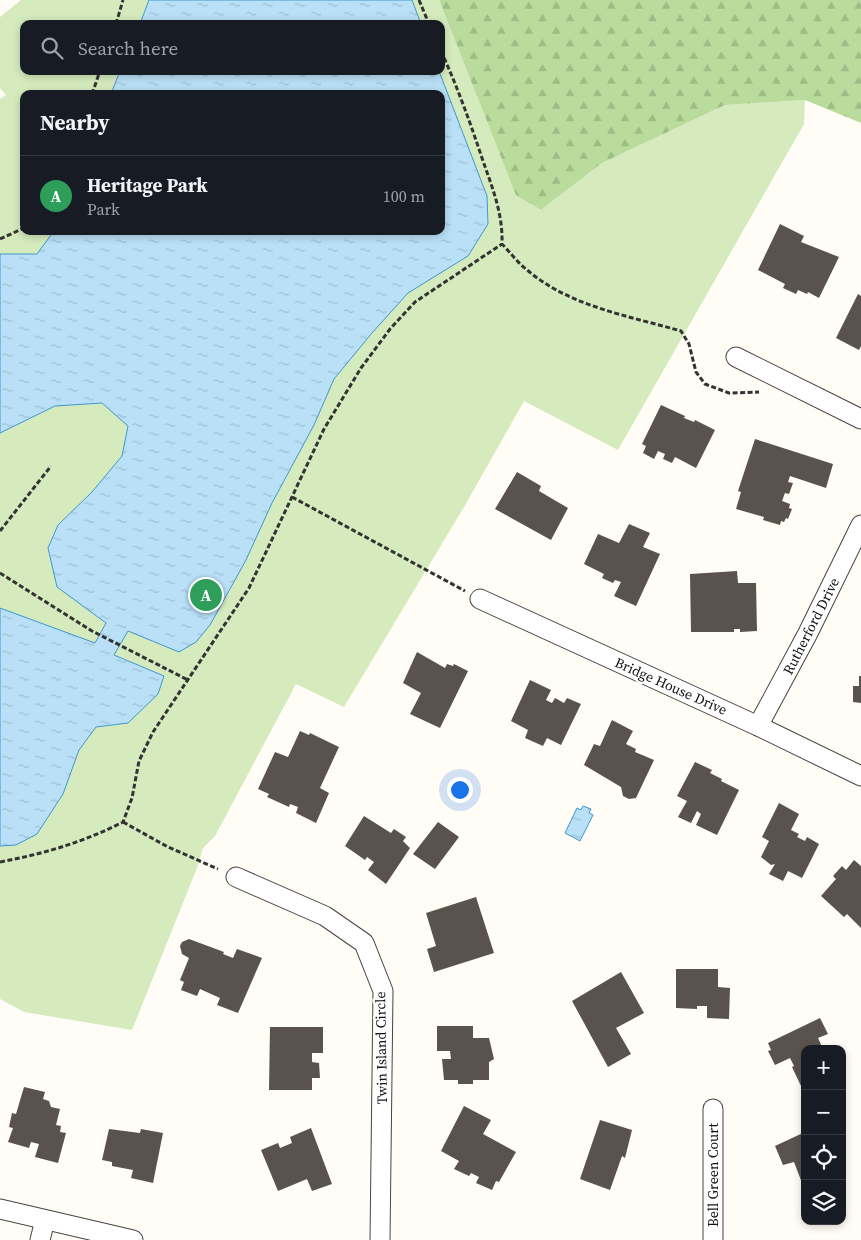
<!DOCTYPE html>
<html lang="en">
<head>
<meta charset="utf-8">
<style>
	body { margin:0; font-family:"Source Serif 4",serif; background:#20242c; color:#f1f3f6 }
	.controls { position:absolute; right:15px; bottom:15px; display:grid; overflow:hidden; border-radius:10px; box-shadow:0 2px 8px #0003 }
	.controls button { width:45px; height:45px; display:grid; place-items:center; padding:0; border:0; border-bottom:1px solid #363941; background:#171b24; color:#f1f3f6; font:25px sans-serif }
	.you { position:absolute; left:459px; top:789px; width:18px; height:18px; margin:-12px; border:4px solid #fff; border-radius:50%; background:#1a73e8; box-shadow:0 0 0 8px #1a73e833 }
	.badge { display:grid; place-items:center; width:32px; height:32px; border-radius:50%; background:#c4262e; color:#fff; font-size:16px; font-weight:700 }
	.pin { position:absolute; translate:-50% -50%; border:2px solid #fff; box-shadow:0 1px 5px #0006 }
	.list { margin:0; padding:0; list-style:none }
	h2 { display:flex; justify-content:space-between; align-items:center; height:65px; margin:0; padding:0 20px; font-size:21px }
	h2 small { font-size:16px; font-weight:400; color:#9ea1a6 }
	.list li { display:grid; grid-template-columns:32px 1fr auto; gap:15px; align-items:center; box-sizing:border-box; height:80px; padding:0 20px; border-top:1px solid #363941 }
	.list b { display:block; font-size:19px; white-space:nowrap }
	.list p { margin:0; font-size:16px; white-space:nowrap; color:#9ea1a6 }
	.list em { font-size:16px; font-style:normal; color:#9ea1a6 }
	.icon { flex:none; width:28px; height:28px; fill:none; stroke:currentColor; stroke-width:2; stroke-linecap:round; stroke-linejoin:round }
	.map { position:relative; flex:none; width:861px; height:1240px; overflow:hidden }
	.search { position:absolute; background:#171b24; box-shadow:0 2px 8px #0003; left:20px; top:20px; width:425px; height:55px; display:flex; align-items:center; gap:12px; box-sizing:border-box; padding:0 18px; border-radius:10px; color:#9ea1a6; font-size:19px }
	.panel { position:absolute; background:#171b24; box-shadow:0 2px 8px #0003; left:20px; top:90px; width:425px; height:145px; border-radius:10px }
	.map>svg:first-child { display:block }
</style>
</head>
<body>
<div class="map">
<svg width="861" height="1240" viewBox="0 0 861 1240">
	<defs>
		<pattern id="forest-firs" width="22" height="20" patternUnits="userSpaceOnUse" patternTransform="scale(1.25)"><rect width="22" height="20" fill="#b9dc9c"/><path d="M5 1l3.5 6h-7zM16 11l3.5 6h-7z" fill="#9ebc85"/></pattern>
		<pattern id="water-ripples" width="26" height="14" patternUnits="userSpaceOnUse" patternTransform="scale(1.25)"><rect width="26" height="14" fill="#b9e0f7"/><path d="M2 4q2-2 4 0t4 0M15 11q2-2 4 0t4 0" fill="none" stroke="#9ebfd3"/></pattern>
	</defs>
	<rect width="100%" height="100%" fill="#fffdf5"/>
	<path fill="#d5ebbd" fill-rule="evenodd" d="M21,0H439L516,194L541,210L602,163L725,105L805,100L804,124L618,450L524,401L464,507L344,707L296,684L215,836L203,848L197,868L132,1030L24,1012L0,999V99L6,95L0,88V17ZM24,24H441V71H24ZM24,94H441V231H24Z"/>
	<polygon fill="url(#forest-firs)" points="439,0 861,0 861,123 805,100 725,105 602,163 541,210 516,195"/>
	<g fill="url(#water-ripples)" stroke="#3f96cf">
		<polygon points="149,0 412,0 421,24 140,24"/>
		<polygon points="120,71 439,71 487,196 488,224 468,256 408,293 372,333 334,379 314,425 272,503 246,560 210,625 196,642 179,652 128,631 114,655 164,676 158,694 128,723 96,727 79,750 63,794 37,834 16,845 0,846 0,608 95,643 106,623 57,587 48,548 58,525 92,492 122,456 128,426 102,403 55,406 0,433 0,254 37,254 54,231 441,231 441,94 111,94"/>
		<polygon points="583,806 591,809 589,813 593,815 580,841 565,833 577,808 581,810"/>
	</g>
	<g fill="#5a524d">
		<polygon points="780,224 804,236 801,242 839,257 819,298 808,292 807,294 798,290 796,294 783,288 785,284 758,270"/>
		<polygon points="858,294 861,296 861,346 859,350 836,338"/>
		<polygon points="661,405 685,416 684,418 694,422 695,420 715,430 696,468 675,457 672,463 663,459 665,454 658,451 654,459 643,453 646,446 642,444"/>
		<polygon points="755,439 833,464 826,488 790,476 788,482 793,483 789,494 785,493 782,501 790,504 789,508 792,509 788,519 786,518 784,522 781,521 780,525 763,520 764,517 736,509 741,492 738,491"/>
		<polygon points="517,472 541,486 539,491 568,508 551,540 495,509"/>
		<polygon points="629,524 650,533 643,547 660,554 636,606 614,596 621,582 615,580 613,583 602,578 604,574 584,564 598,534 619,543"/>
		<polygon points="737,571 738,583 756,583 757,631 740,632 740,629 734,629 734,632 691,632 690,574"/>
		<polygon points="417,652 445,668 447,664 453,666 454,664 468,671 440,728 410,714 421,693 403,683"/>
		<polygon points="859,676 861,676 861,703 853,702 853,686 859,686"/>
		<polygon points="530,680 551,690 546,700 552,703 555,698 564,703 567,698 581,704 561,745 547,738 543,746 525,738 528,730 511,721"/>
		<polygon points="612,720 633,731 626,744 636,749 635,752 654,760 636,798 629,799 623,796 621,787 584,765 594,744 600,746"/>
		<polygon points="300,731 309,735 310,733 339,747 320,788 329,793 316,823 296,813 298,807 290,804 289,807 267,797 269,794 258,789 275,752 288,757"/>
		<polygon points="695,762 712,770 710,773 722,779 721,781 739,790 717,835 696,825 701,814 697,811 691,823 678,817 687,801 677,796"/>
		<polygon points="779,803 799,814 791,830 799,834 797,837 805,841 807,837 819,844 802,878 788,871 783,881 769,874 775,864 771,865 761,857 769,841 762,837"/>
		<polygon points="364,816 391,833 394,829 406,837 403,841 410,848 386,884 368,870 374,862 367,857 365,860 345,846"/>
		<polygon points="438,822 459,837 435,869 413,854"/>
		<polygon points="854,860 861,866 861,928 847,914 844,917 821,896 836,879 833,876 842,866 846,870"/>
		<polygon points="476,897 494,953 434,972 427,949 436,946 426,913"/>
		<polygon points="189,939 224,952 223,954 233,958 237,949 262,958 238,1013 217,1005 220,998 200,989 197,996 181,990 184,982 180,980 189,958 182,954 180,946 182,942"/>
		<polygon points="676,969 718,969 718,987 730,988 729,1019 707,1018 707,1006 697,1006 697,1009 676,1008"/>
		<polygon points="621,972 644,1013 616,1028 631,1054 608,1067 572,1001"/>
		<polygon points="820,1018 828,1034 818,1038 823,1049 805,1049 805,1084 801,1086 792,1067 794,1066 790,1058 775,1065 768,1051 771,1050 768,1043"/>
		<polygon points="437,1026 473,1026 473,1038 489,1038 494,1059 489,1062 489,1080 473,1080 473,1084 458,1084 458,1080 444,1080 442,1059 451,1059 450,1051 437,1051"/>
		<polygon points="270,1027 323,1027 323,1053 312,1053 312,1062 319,1063 320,1078 312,1078 312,1090 269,1090"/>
		<polygon points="24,1087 45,1092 43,1099 49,1101 51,1107 60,1109 56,1125 61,1126 60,1132 66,1133 58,1163 35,1157 39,1144 31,1142 29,1148 8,1142 13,1128 9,1127 12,1113 16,1114"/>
		<polygon points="464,1106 491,1120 483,1134 516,1152 499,1182 496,1181 492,1190 476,1183 479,1177 471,1173 469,1176 454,1169 459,1161 441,1151"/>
		<polygon points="600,1120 632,1130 625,1158 622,1156 610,1190 580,1179"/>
		<polygon points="311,1128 332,1184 312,1191 307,1179 278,1191 261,1150 278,1143 280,1148 292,1143 290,1137"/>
		<polygon points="109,1129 140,1133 141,1129 163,1133 153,1183 131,1178 133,1170 112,1166 112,1162 102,1160"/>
		<polygon points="805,1132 805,1182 802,1183 794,1162 783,1165 775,1146"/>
	</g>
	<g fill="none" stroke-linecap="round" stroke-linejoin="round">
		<defs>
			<g id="minor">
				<polyline points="736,357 861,419"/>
				<polyline points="480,599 758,726 861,776"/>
				<polyline points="758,726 808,633 861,525"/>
				<polyline points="236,877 325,916 364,943 383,991 380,1240"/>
				<polyline points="0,1209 133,1240"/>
				<polyline points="40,1240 45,1220"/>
				<polyline points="713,1240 713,1109"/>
			</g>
		</defs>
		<use href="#minor" stroke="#444" stroke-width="21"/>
		<g stroke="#333" stroke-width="3" stroke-dasharray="5 2.5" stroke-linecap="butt">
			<polyline points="419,0 429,24"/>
			<polyline points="116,24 123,0"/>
			<path d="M441,51C457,86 470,122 482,158C492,187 503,213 502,244C510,252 517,262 526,269C568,306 629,316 681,331L689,344L696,372L705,384L729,393L759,392"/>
			<polyline points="92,94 100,71"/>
			<polyline points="0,239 24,228"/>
			<polyline points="292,497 465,591"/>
			<polyline points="0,531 51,466"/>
			<polyline points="0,573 92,631 188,680"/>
			<polyline points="123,822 168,847 218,869"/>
			<path d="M0,862C43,854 84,842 123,822L132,798L139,761L153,732L249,588L324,429L361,368L390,329L415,302L502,244"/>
		</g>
		<use href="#minor" stroke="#fff" stroke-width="19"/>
	</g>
	<g text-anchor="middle" stroke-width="5" stroke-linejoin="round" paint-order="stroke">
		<g font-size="14" fill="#111" stroke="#fff">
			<text transform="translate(811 626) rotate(-63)" y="5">Rutherford Drive</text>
			<text transform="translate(671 686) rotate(24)" y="5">Bridge House Drive</text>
			<text transform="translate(381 1048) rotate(-91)" y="5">Twin Island Circle</text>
			<text transform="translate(713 1175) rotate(-90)" y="5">Bell Green Court</text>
		</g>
	</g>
</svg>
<div class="controls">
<button>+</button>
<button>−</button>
<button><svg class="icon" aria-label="locate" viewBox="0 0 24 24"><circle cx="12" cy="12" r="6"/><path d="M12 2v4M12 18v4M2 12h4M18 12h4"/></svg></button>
<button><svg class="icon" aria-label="layers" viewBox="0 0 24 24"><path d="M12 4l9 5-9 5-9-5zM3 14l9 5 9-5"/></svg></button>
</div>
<div class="you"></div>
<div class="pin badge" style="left:206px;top:595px;background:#2e9e5b">A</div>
<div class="search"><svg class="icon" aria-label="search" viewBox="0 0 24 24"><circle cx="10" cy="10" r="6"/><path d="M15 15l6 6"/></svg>Search here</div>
<section class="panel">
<h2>Nearby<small></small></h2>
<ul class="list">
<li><span class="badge" style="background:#2e9e5b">A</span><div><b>Heritage Park</b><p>Park</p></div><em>100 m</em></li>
</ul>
</section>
</div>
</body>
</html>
